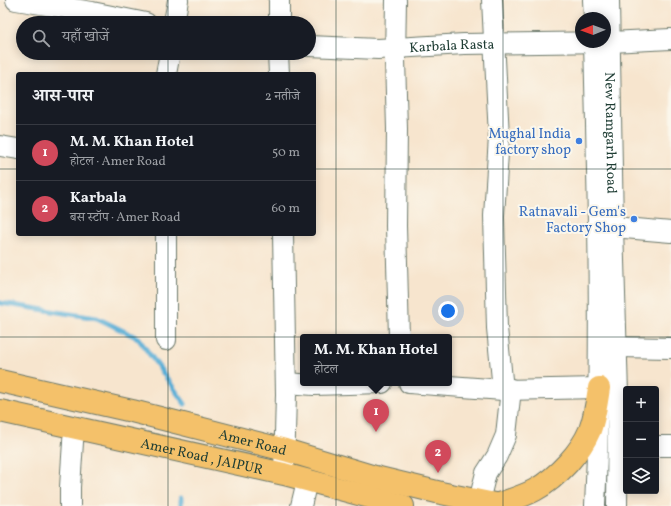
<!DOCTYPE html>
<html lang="hi">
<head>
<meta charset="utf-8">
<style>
	body { margin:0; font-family:Vollkorn,"Noto Serif Devanagari",serif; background:#242831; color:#f1f3f6 }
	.controls { position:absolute; right:12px; bottom:12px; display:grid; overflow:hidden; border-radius:4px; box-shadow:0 2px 10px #0003 }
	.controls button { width:36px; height:36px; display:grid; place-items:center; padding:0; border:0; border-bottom:1px solid #363941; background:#171b24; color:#f1f3f6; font:20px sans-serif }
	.compass { position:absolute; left:575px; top:12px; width:36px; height:36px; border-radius:50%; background:#171b24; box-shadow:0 2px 10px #0003; rotate:269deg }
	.you { position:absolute; left:448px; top:311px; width:14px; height:14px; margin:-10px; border:3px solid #fff; border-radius:50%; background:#1a73e8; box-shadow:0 0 0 6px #1a73e833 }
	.badge { display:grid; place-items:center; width:26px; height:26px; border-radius:50%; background:#d1495b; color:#fff; font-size:13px; font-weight:700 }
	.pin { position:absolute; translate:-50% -33px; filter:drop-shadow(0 1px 2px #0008) }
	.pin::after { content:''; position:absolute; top:21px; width:14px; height:12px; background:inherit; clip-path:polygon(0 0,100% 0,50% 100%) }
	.popup { position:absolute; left:300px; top:334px; width:152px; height:52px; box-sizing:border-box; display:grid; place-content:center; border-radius:4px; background:#171b24; filter:drop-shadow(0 1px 3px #0005); font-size:13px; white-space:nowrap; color:#9ea1a6 }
	.popup b { font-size:15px; color:#f1f3f6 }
	.popup::after { content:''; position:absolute; left:50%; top:100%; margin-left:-8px; border:8px solid transparent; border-top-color:#171b24 }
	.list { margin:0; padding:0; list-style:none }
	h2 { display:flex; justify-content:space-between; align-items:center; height:52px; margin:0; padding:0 16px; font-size:17px }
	h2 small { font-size:13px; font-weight:400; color:#9ea1a6 }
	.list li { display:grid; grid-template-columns:26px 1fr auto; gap:12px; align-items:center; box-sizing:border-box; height:56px; padding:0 16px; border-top:1px solid #363941 }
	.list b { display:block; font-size:15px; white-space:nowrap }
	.list p { margin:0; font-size:13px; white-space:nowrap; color:#9ea1a6 }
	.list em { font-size:13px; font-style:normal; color:#9ea1a6 }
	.icon { flex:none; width:22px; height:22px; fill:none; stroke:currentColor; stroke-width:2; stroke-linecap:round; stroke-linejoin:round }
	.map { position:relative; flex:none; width:671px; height:506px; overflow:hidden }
	.search { position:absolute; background:#171b24; box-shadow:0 2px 10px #0003; left:16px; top:16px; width:300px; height:44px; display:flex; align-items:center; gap:10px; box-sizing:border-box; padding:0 14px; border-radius:22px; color:#9ea1a6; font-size:15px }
	.panel { position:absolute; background:#171b24; box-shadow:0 2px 10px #0003; left:16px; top:72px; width:300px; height:164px; border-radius:4px }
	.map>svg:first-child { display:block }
</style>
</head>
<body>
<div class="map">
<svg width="671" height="506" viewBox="0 0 671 506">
	<rect width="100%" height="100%" fill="#fbf7ec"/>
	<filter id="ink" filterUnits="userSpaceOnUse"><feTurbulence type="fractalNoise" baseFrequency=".025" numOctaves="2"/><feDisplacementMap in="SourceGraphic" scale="8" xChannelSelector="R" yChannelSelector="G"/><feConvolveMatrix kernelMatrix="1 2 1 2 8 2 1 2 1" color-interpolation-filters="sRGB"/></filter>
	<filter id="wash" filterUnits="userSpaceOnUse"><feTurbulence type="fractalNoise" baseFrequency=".012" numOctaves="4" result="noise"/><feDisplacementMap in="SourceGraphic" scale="16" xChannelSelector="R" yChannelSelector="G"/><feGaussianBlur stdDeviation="0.9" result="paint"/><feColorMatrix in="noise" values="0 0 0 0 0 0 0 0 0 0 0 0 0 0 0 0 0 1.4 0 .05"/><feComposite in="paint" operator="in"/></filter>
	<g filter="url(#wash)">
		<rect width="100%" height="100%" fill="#f7e5ce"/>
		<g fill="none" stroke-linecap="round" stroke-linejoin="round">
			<g stroke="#59aed6" stroke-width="5">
				<polyline points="0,303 97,318 138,338 185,404"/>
				<polyline points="181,506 181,498"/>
			</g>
		</g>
	</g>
	<g filter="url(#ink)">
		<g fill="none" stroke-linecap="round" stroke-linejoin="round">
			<defs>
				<g id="minor">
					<polyline points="16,0 92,12 146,23"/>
					<polyline points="396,0 395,59 397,129 396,226 399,337"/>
					<polyline points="492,0 499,137 494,216 497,328 503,390"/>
					<polyline points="593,0 594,18"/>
					<path id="s1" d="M609,0L613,227L618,394L617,506"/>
					<polyline points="174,23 178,0"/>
					<polyline points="279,23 279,0"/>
					<path d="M594,42C598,197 602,352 595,506"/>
					<path id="s2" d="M309,46L378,49L464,44L610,42L671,39"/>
					<polyline points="278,53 279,74"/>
					<polyline points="166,74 170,53"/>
					<polyline points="0,146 18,149"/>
					<polyline points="613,227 671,232"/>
					<polyline points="166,234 166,340"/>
					<polyline points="283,234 286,394 284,474"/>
					<polyline points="617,347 671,348"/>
					<polyline points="286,383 314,385 382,383"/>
					<polyline points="409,383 503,390 599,388"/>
					<polyline points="656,446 671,446"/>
					<polyline points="479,501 486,473 497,456 506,435 511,389"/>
					<polyline points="70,506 70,487 74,427"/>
					<polyline points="301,506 307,481"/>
				</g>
				<g id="major">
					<path id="s3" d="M0,381L132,411L285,450L375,477L441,493L504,506"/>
					<path id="s4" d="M0,411L284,474L403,506"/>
					<path d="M495,505C528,495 544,489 568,463C577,453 585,442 590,430C595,417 597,402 599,388"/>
				</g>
			</defs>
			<use href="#minor" stroke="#6b786a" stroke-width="22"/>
			<use href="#major" stroke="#6b786a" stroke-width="24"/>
			<use href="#minor" stroke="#fff" stroke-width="20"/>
			<use href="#major" stroke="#f4c16a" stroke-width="22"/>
		</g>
	</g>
	<path fill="none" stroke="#1f3d34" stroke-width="1" stroke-opacity="0.55" d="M168,0V23M336,0V506M503,0V506M168,53V74M0,169H18M314,169H671M168,234V506M0,337H671"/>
	<g fill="#3f7fe0" stroke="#fbf7ec" stroke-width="1.5">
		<circle cx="579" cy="141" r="4"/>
		<circle cx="634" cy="219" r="4"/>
	</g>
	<g text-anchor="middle" stroke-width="4" stroke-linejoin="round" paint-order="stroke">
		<g font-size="14" fill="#1f3d34" stroke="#fbf7ec">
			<text dy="5" stroke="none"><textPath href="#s2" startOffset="143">Karbala Rasta</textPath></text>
			<text dy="5" stroke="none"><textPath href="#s1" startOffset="133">New Ramgarh Road</textPath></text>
			<text dy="5" stroke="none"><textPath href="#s3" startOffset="260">Amer Road</textPath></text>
			<text dy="5" stroke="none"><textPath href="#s4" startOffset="207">Amer Road , JAIPUR</textPath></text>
		</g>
		<g font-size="14" fill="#366cbe" stroke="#fbf7ec" text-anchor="end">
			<text x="571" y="138">Mughal India<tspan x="571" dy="16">factory shop</tspan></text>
			<text x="626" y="216">Ratnavali - Gem's<tspan x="626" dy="16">Factory Shop</tspan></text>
		</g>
	</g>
</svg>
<div class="controls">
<button>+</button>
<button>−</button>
<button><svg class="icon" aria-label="layers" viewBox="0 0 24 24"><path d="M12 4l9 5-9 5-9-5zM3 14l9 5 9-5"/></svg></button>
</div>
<svg class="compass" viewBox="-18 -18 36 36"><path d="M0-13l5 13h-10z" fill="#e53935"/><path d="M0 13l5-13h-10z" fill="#9ea1a6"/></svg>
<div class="you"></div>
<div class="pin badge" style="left:376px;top:432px">1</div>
<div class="popup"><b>M. M. Khan Hotel</b>होटल</div>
<div class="pin badge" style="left:438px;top:473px">2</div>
<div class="search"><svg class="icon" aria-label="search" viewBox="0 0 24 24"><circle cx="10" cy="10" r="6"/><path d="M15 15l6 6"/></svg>यहाँ खोजें</div>
<section class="panel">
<h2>आस-पास<small>2 नतीजे</small></h2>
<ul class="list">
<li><span class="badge">1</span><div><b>M. M. Khan Hotel</b><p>होटल · Amer Road</p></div><em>50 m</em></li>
<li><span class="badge">2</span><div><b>Karbala</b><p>बस स्टॉप · Amer Road</p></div><em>60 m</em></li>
</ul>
</section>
</div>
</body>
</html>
